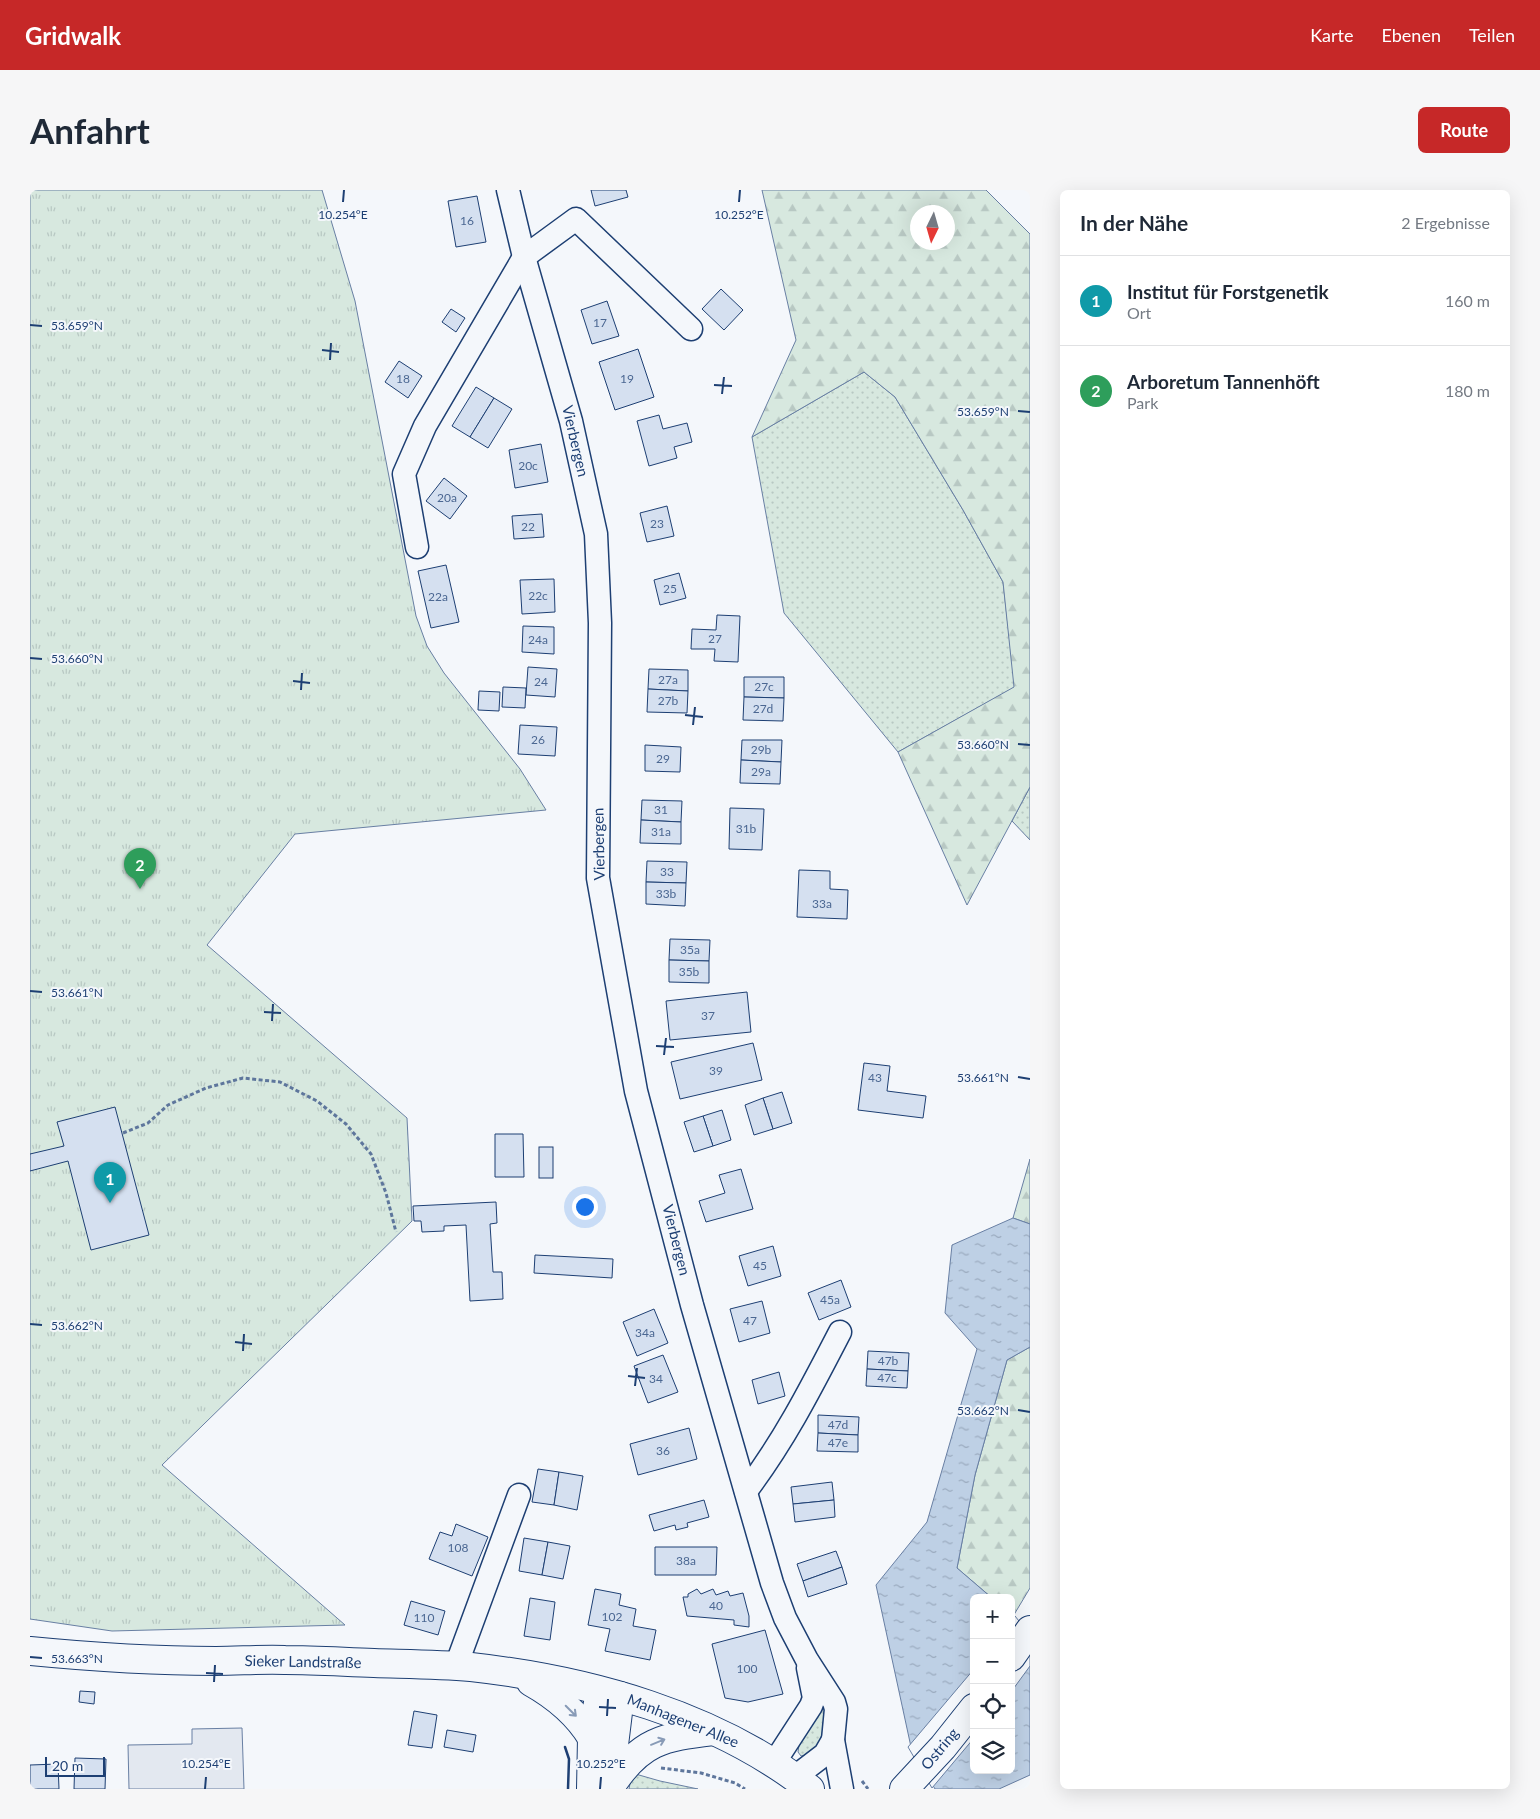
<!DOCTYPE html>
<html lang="de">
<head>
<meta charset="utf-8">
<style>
	body { margin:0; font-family:Lato,sans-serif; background:#f6f6f7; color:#1f2937 }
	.controls { position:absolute; right:15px; bottom:15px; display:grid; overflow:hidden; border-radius:8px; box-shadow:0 5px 20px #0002 }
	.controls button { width:45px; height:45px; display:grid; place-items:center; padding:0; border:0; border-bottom:1px solid #e0e1e3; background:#fff; color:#1f2937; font:25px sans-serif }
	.compass { position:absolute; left:880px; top:15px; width:45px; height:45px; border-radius:50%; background:#fff; box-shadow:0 5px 20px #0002; rotate:185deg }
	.scale { position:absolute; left:15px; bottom:12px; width:60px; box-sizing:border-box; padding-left:5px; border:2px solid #1d3f73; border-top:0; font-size:14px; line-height:18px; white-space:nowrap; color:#1d3f73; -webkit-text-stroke:4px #f4f7fb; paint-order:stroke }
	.you { position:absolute; left:554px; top:1016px; width:18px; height:18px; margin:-12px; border:4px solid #fff; border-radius:50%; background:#1a73e8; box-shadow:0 0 0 8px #1a73e833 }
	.badge { display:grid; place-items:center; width:32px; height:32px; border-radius:50%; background:#c62828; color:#fff; font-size:16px; font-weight:700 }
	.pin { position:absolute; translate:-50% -41px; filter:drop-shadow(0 1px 2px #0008) }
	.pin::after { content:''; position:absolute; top:26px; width:18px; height:15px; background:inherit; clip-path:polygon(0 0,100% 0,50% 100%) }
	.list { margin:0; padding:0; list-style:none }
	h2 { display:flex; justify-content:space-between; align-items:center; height:65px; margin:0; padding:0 20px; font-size:21px }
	h2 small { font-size:16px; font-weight:400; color:#747a83 }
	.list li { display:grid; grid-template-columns:32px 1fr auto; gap:15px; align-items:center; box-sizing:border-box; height:90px; padding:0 20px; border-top:1px solid #e0e1e3 }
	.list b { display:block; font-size:19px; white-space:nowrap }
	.list p { margin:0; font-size:16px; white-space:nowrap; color:#747a83 }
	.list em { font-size:16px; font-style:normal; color:#747a83 }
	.icon { flex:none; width:28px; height:28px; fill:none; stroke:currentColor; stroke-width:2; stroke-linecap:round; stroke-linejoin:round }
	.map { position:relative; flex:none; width:1000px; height:1599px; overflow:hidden; border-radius:8px }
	header { display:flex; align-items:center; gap:30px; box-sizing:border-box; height:70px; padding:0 25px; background:#c62828; color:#fff }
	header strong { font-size:24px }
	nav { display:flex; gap:28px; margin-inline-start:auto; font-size:18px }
	.intro { display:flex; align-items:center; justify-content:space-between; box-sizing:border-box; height:120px; padding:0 30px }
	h1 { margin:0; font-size:35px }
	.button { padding:12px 22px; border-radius:8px; background:#c62828; color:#fff; font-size:18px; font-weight:700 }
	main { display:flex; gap:30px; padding:0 30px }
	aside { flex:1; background:#fff; border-radius:8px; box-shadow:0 5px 20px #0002 }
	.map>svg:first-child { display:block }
</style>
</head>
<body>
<header>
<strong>Gridwalk</strong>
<nav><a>Karte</a><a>Ebenen</a><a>Teilen</a></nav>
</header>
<div class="intro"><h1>Anfahrt</h1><a class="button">Route</a></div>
<main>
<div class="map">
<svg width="1000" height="1599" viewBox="0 0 1000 1599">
	<defs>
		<pattern id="grass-dots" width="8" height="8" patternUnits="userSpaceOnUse" patternTransform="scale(1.25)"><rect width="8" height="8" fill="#d7e8df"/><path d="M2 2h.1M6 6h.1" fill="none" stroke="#b8c8c3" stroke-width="1.8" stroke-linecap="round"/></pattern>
		<pattern id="forest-firs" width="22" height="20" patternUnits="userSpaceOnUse" patternTransform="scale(1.25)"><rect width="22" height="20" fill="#d7e8df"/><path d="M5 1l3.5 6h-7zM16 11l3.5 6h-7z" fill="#b8c8c3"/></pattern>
		<pattern id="park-tufts" width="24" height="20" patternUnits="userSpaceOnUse" patternTransform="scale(1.25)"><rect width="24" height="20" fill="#d7e8df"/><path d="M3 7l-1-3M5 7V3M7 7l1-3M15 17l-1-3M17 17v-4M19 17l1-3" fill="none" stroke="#b8c8c3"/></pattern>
		<pattern id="water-ripples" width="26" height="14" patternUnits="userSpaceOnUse" patternTransform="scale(1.25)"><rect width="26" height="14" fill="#bed0e5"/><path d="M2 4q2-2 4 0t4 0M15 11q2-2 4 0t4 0" fill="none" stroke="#9aaabe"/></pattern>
	</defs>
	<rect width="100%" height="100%" fill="#f4f7fb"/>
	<g fill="url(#grass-dots)" stroke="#687fa3">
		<polygon points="834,182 865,207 933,320 973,392 985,497 868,562 754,423 722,247"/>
		<polygon points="1000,597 1000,650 982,631"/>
		<polygon points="794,1506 798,1519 791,1551 778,1565 771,1566 768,1562 769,1555"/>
		<polygon points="602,1583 630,1591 668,1599 599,1599"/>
	</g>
	<g fill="url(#forest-firs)" stroke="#687fa3" fill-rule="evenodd">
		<path d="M732,0H956L1000,44V597L937,715L868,562L984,497L973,392L933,320L865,207L834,182L722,247L766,150ZM918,22V52H888V22Z"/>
		<polygon points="1000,969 1000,1034 983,1028"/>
		<polygon points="1000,1157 1000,1398 982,1428 981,1408 962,1408 927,1378 945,1285 977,1170"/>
	</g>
	<polygon fill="url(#park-tufts)" stroke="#687fa3" points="0,0 292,0 325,111 386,426 397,456 414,483 490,579 516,620 265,644 177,755 377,928 382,1031 132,1275 315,1435 82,1441 0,1429"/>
	<polygon fill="#e3e8f0" stroke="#687fa3" points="212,1538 214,1599 99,1599 98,1555 162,1554 162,1539"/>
	<polygon fill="url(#water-ripples)" stroke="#687fa3" points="983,1028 1000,1034 1000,1157 977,1170 945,1285 927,1378 962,1408 944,1408 944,1580 981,1580 981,1426 1000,1448 1000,1585 969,1599 905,1599 881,1557 846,1395 897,1332 947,1159 915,1123 922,1055"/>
	<g fill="#f4f7fb" stroke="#687fa3">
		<polygon points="985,1426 1000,1445 1000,1476 981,1502 981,1431"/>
		<polygon points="944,1479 944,1548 902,1598 878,1557"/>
	</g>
	<g fill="#d5e0f0" stroke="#1d3f73">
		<polygon points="561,0 596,0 598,7 565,16"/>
		<polygon points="447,6 456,52 426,57 418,11"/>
		<polygon points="691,99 713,120 694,140 672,119"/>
		<polygon points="577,111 589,146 562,154 551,120"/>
		<polygon points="421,119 435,128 426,142 412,132"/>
		<polygon points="608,159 624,207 585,220 569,172"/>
		<polygon points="369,171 392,186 378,208 355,192"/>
		<polygon points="446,197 464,208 440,247 422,236"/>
		<polygon points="464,208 482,219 458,258 440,247"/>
		<polygon points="629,225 633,239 657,233 662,252 644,257 647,268 619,276 607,231"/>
		<polygon points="511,254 518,292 485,298 479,260"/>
		<polygon points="414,288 437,306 420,329 396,311"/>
		<polygon points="637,316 644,346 617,352 610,323"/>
		<polygon points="512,324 514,347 484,349 482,326"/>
		<polygon points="416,375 429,432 401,438 388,381"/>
		<polygon points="649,383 656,408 630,415 624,390"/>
		<polygon points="524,389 525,422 492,424 490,390"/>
		<polygon points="687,425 710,426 708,472 684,471 685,459 661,459 662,439 686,440"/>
		<polygon points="493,436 524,437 524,464 492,462"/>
		<polygon points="498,477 527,479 525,507 496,505"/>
		<polygon points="619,479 658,480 658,501 618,499"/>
		<polygon points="714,487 754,487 754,508 714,507"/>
		<polygon points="473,497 496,498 495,518 472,517"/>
		<polygon points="618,499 658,501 657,523 617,522"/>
		<polygon points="449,501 470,502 469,521 448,520"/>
		<polygon points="714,507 754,508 753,531 713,530"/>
		<polygon points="490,535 527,537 525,566 488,564"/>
		<polygon points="712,550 752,550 751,572 711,570"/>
		<polygon points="615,555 651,557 650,582 615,581"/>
		<polygon points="711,570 751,572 750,594 710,593"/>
		<polygon points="612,610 652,611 651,632 611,630"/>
		<polygon points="700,618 734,619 732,660 699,659"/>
		<polygon points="611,630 651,632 651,654 610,653"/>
		<polygon points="617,671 657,672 656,693 616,692"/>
		<polygon points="769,680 800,681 800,699 818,700 817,729 767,727"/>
		<polygon points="616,692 656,693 655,716 616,714"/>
		<polygon points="640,749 680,750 679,771 639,770"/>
		<polygon points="639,770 679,771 679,793 639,792"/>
		<polygon points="717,802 721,842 640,850 636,811"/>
		<polygon points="723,853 732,890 650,909 641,872"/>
		<polygon points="834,873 860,876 857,901 896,906 893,928 828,920"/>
		<polygon points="752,902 762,933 743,939 733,908"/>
		<polygon points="733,908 743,939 724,945 715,915"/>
		<polygon points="85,917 119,1045 61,1060 38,971 0,981 0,964 34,956 27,932"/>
		<polygon points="692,920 701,950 683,956 673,926"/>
		<polygon points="673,926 683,956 664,962 654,932"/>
		<polygon points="465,944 493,944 494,987 465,987"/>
		<rect x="509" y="957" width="14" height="31"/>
		<polygon points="711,979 723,1019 676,1032 669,1011 695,1003 689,985"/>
		<polygon points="466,1012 467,1033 460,1034 463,1082 472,1082 473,1109 440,1111 436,1035 414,1036 414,1041 392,1042 391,1031 384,1031 383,1016"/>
		<polygon points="743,1056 751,1086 718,1096 709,1066"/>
		<polygon points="505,1065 583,1069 582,1088 504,1083"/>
		<polygon points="811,1090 821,1117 789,1130 778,1103"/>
		<polygon points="732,1111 740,1143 709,1152 700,1119"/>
		<polygon points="624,1119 638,1153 607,1166 593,1132"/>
		<polygon points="838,1161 879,1163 878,1181 837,1179"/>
		<polygon points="633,1165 648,1202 618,1213 604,1176"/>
		<polygon points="837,1179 878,1181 877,1198 836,1196"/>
		<polygon points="749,1182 755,1206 728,1214 722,1190"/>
		<polygon points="788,1225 829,1227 828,1245 788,1243"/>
		<polygon points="659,1238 667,1269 608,1285 600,1254"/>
		<polygon points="788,1243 828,1245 828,1262 787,1261"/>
		<polygon points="508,1279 529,1282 524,1315 502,1312"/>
		<polygon points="529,1282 553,1286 547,1320 524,1315"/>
		<polygon points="802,1292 804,1310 763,1314 761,1297"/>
		<polygon points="674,1310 679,1327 657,1333 658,1337 646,1340 645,1335 624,1341 619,1325"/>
		<polygon points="804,1310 805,1327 765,1332 763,1314"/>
		<polygon points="426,1334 458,1347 442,1386 399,1369 410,1342 422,1346"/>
		<polygon points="494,1348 518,1352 512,1385 489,1381"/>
		<polygon points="518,1352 540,1356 533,1389 512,1385"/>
		<polygon points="625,1357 687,1357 686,1385 625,1385"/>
		<polygon points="806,1361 812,1377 773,1391 767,1374"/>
		<polygon points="812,1377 817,1394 778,1407 773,1391"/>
		<polygon points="565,1399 591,1404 589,1415 606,1419 603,1436 626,1440 620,1470 575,1461 580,1439 558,1435"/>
		<polygon points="667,1399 671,1404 683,1399 686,1405 698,1401 700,1406 713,1403 719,1426 719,1437 704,1435 704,1430 657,1426 653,1407 658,1407 658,1404"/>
		<polygon points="500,1408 525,1412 520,1450 494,1446"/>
		<polygon points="381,1411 415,1421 408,1445 374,1435"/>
		<polygon points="735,1440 753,1504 718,1512 695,1508 682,1454"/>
		<polygon points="50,1501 65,1502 64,1514 49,1512"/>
		<polygon points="384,1521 407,1525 402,1558 378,1555"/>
		<polygon points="417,1540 446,1545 443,1562 414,1557"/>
		<polygon points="45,1568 76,1569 75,1599 44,1599"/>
		<polygon points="28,1574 29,1599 0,1599 0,1575"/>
	</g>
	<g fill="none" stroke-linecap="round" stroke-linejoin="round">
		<defs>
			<g id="minor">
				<polyline points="478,0 494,67 541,231 566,344 570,433 568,688 606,901 662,1115 742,1393 755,1428 777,1470 804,1512 806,1519 803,1550 812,1599"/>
				<polyline points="387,357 374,284 395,236 494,67 546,29 661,139"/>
				<path d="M716,1301C754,1251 781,1198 810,1142"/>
				<polyline points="426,1476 489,1305"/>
				<polyline points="744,1573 781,1516 784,1508 778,1478"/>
				<polyline points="765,1587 795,1564 803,1550"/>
			</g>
			<g id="major">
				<path d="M0,1461C61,1467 124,1471 186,1471C209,1471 232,1469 255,1470C285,1470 314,1472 344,1473C376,1474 409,1474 441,1477C559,1490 686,1525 780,1599"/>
				<polyline points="981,1467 1000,1440"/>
				<path d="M501,1492C526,1506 547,1523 562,1548"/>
				<path d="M581,1596C610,1551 633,1547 683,1541"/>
				<polyline points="581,1596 583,1563 590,1506"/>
				<polyline points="561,1599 562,1548 570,1501"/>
				<polyline points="874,1599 913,1557 944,1518"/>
			</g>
		</defs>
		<use href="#minor" stroke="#1d3f73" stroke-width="25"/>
		<use href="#major" stroke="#1d3f73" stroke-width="30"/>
		<g stroke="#5e769c" stroke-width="3" stroke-dasharray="4 2.5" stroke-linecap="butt">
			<polyline points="93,943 118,933 138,915 176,898 213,888 250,892 287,911 316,934 341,964 356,1003 366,1042"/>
			<polyline points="631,1578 671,1583 705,1593 715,1599"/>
			<polyline points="832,1591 838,1599"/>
		</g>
		<use href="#minor" stroke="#f4f7fb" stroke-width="22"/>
		<use href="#major" stroke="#f4f7fb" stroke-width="28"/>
		<polyline stroke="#1d3f73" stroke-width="2.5" points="535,1557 539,1569 538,1599"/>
	</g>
	<defs><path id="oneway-shaft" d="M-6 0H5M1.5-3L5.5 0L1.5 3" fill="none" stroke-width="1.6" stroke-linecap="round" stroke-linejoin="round" transform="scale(1.25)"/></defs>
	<g stroke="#889bb7">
		<use href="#oneway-shaft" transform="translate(541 1521) rotate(45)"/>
		<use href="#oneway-shaft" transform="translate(628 1552) rotate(-22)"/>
	</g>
	<path fill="none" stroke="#1d3f73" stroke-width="2" d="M313,12L314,0M709,12L710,0M0,135L12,136M292,160L309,162M300,170L301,153M684,195L702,196M692,204L694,187M988,221L1000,222M0,468L12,469M263,491L280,493M271,500L272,483M655,525L673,527M663,535L665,517M988,554L1000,555M0,801L12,802M234,822L251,823M242,831L243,814M626,856L644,857M634,865L636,848M988,887L1000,889M0,1134L12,1135M205,1152L222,1154M213,1161L214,1144M598,1186L615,1188M605,1196L607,1178M988,1220L1000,1222M0,1467L12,1468M176,1483L193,1484M184,1492L185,1475M569,1517L586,1518M577,1526L578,1509M175,1599L176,1587M570,1599L571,1587"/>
	<g text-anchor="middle" stroke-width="4" stroke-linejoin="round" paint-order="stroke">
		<g font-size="12" fill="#4b6792">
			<text x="437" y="35">16</text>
			<text x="570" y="137">17</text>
			<text x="373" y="193">18</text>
			<text x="597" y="193">19</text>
			<text x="498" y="280">20c</text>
			<text x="417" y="312">20a</text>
			<text x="627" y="338">23</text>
			<text x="498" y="341">22</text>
			<text x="640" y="403">25</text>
			<text x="508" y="410">22c</text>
			<text x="408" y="411">22a</text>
			<text x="685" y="453">27</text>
			<text x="508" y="454">24a</text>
			<text x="638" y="494">27a</text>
			<text x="511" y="496">24</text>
			<text x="734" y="501">27c</text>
			<text x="638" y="515">27b</text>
			<text x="733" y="523">27d</text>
			<text x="508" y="554">26</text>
			<text x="731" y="564">29b</text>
			<text x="633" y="573">29</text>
			<text x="731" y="586">29a</text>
			<text x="631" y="624">31</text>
			<text x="716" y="643">31b</text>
			<text x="631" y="646">31a</text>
			<text x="637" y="686">33</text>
			<text x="636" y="708">33b</text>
			<text x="792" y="718">33a</text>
			<text x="660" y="764">35a</text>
			<text x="659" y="786">35b</text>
			<text x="678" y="830">37</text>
			<text x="686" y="885">39</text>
			<text x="845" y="892">43</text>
			<text x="730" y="1080">45</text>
			<text x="800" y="1114">45a</text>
			<text x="720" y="1135">47</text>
			<text x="615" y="1147">34a</text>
			<text x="858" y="1175">47b</text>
			<text x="857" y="1192">47c</text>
			<text x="626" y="1193">34</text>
			<text x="808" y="1239">47d</text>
			<text x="808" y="1257">47e</text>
			<text x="633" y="1265">36</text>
			<text x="428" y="1362">108</text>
			<text x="656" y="1375">38a</text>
			<text x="686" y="1420">40</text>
			<text x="582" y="1431">102</text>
			<text x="394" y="1432">110</text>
			<text x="717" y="1483">100</text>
		</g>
		<g font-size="15" fill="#1d3f73" stroke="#f4f7fb">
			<text transform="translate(545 251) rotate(77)" y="5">Vierbergen</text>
			<text transform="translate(569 654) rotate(-91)" y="5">Vierbergen</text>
			<text transform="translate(646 1050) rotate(76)" y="5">Vierbergen</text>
			<text transform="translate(273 1472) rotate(1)" y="5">Sieker Landstraße</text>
			<text transform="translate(653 1531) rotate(22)" y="5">Manhagener Allee</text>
			<text transform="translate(910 1559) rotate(-50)" y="5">Ostring</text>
		</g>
	</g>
	<g font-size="12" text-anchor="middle" fill="#1d3f73" stroke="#f4f7fb" stroke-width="4" stroke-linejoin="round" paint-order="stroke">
		<text x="313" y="29">10.254°E</text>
		<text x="709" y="29">10.252°E</text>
		<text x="47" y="140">53.659°N</text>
		<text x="953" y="226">53.659°N</text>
		<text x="47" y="473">53.660°N</text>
		<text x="953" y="559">53.660°N</text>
		<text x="47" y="807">53.661°N</text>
		<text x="953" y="892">53.661°N</text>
		<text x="47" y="1140">53.662°N</text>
		<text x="953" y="1225">53.662°N</text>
		<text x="47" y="1473">53.663°N</text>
		<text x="176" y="1578">10.254°E</text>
		<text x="571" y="1578">10.252°E</text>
	</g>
</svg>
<div class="controls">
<button>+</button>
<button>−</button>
<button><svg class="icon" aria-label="locate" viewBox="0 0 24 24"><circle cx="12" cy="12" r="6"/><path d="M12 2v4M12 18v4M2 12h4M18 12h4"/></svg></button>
<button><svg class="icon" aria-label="layers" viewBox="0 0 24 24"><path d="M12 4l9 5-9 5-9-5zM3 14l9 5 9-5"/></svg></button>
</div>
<svg class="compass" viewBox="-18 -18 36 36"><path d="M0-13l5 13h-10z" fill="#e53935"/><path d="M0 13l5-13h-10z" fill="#747a83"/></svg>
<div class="scale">20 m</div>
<div class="you"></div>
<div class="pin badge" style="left:80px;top:1013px;background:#0f9aa8">1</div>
<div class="pin badge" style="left:110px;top:699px;background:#2e9e5b">2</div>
</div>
<aside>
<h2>In der Nähe<small>2 Ergebnisse</small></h2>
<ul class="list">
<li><span class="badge" style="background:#0f9aa8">1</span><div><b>Institut für Forstgenetik</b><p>Ort</p></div><em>160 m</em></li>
<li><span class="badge" style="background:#2e9e5b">2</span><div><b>Arboretum Tannenhöft</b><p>Park</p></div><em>180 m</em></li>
</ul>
</aside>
</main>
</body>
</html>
